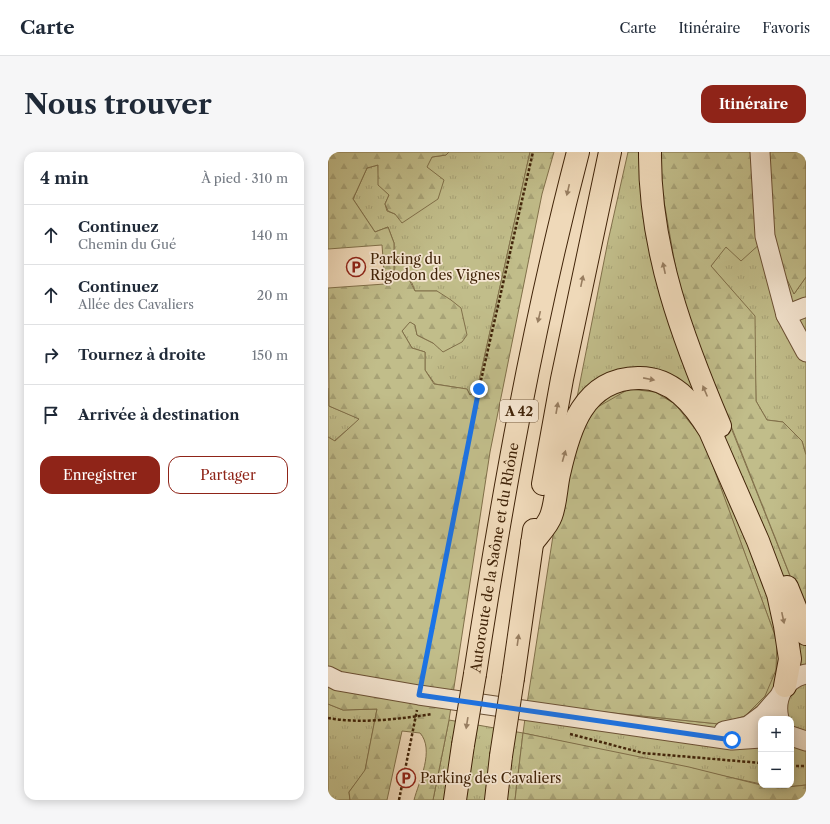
<!DOCTYPE html>
<html lang="fr">
<head>
<meta charset="utf-8">
<style>
	body { margin:0; font-family:"Libre Caslon Text",serif; background:#f6f6f7; color:#1f2937 }
	.controls { position:absolute; right:12px; bottom:12px; display:grid; overflow:hidden; border-radius:8px; box-shadow:0 2px 10px #0003 }
	.controls button { width:36px; height:36px; display:grid; place-items:center; padding:0; border:0; border-bottom:1px solid #e0e1e3; background:#fff; color:#1f2937; font:20px sans-serif }
	.stop { position:absolute; width:12px; height:12px; margin:-9px; border:3px solid #1a73e8; border-radius:50%; background:#fff }
	.stop.end { background:#1a73e8; border-color:#fff; box-shadow:0 1px 4px #0008 }
	.list { margin:0; padding:0; list-style:none }
	h2 { display:flex; justify-content:space-between; align-items:center; height:52px; margin:0; padding:0 16px; font-size:17px }
	h2 small { font-size:13px; font-weight:400; color:#747a83 }
	.list li { display:grid; grid-template-columns:26px 1fr auto; gap:12px; align-items:center; box-sizing:border-box; height:60px; padding:0 16px; border-top:1px solid #e0e1e3 }
	.list b { display:block; font-size:15px; white-space:nowrap }
	.list p { margin:0; font-size:13px; white-space:nowrap; color:#747a83 }
	.list em { font-size:13px; font-style:normal; color:#747a83 }
	.actions { display:flex; gap:8px; padding:12px 16px }
	.actions a { flex:1; padding:9px 0; border:1px solid #8f2418; border-radius:12px; text-align:center; font-size:14px; color:#8f2418 }
	.actions .main { background:#8f2418; color:#fff }
	.icon { flex:none; width:22px; height:22px; fill:none; stroke:currentColor; stroke-width:2; stroke-linecap:round; stroke-linejoin:round }
	.map { position:relative; flex:none; width:478px; height:648px; overflow:hidden; border-radius:12px }
	header { display:flex; align-items:center; gap:24px; box-sizing:border-box; height:56px; padding:0 20px; background:#fff; border-bottom:1px solid #e0e1e3 }
	header strong { font-size:19px }
	nav { display:flex; gap:22px; margin-inline-start:auto; font-size:14px }
	.intro { display:flex; align-items:center; justify-content:space-between; box-sizing:border-box; height:96px; padding:0 24px }
	h1 { margin:0; font-size:28px }
	.button { padding:10px 18px; border-radius:12px; background:#8f2418; color:#fff; font-size:14px; font-weight:700 }
	main { display:flex; gap:24px; padding:0 24px }
	aside { flex:1; background:#fff; border-radius:12px; box-shadow:0 2px 10px #0003 }
	.map>svg:first-child { display:block }
</style>
</head>
<body>
<header>
<strong>Carte</strong>
<nav><a>Carte</a><a>Itinéraire</a><a>Favoris</a></nav>
</header>
<div class="intro"><h1>Nous trouver</h1><a class="button">Itinéraire</a></div>
<main>
<aside>
<h2>4 min<small>À pied · 310 m</small></h2>
<ul class="list">
<li><svg class="icon" aria-label="ahead" viewBox="0 0 24 24"><path d="M12 20V5M6 11l6-6 6 6"/></svg><div><b>Continuez</b><p>Chemin du Gué</p></div><em>140 m</em></li>
<li><svg class="icon" aria-label="ahead" viewBox="0 0 24 24"><path d="M12 20V5M6 11l6-6 6 6"/></svg><div><b>Continuez</b><p>Allée des Cavaliers</p></div><em>20 m</em></li>
<li><svg class="icon" aria-label="right" viewBox="0 0 24 24"><path d="M7 20v-9h11M14 6l5 5-5 5"/></svg><div><b>Tournez à droite</b></div><em>150 m</em></li>
<li><svg class="icon" aria-label="arrive" viewBox="0 0 24 24"><path d="M6 21V4h12l-3 4 3 4H6"/></svg><div><b>Arrivée à destination</b></div></li>
</ul>
<div class="actions"><a class="main">Enregistrer</a><a>Partager</a></div>
</aside>
<div class="map">
<svg width="478" height="648" viewBox="0 0 478 648">
	<defs>
		<pattern id="grass-tufts" width="24" height="20" patternUnits="userSpaceOnUse"><rect width="24" height="20" fill="#c1bd8a"/><path d="M3 7l-1-3M5 7V3M7 7l1-3M15 17l-1-3M17 17v-4M19 17l1-3" fill="none" stroke="#a7a276"/></pattern>
		<pattern id="forest-firs" width="22" height="20" patternUnits="userSpaceOnUse"><rect width="22" height="20" fill="#c1bd8a"/><path d="M5 1l3.5 6h-7zM16 11l3.5 6h-7z" fill="#a7a276"/></pattern>
	</defs>
	<rect width="100%" height="100%" fill="#efd9b9"/>
	<filter id="stains"><feTurbulence type="fractalNoise" baseFrequency=".005" numOctaves="4"/><feColorMatrix values="0 0 0 0 .2 0 0 0 0 .09 0 0 0 0 .02 0 0 0 .5 -.17"/></filter>
	<radialGradient id="worn" r=".72"><stop offset=".6" stop-color="#630" stop-opacity="0"/><stop offset="1" stop-color="#630" stop-opacity=".3"/></radialGradient>
	<g fill="url(#grass-tufts)" stroke="#81704a">
		<polygon points="121,0 202,0 149,238 142,243 138,237 107,232 97,218 97,200 84,196 74,179 82,169 87,173 89,183 105,191 109,139 87,139 84,131 66,122 66,91 60,75 47,80 25,47 39,16 50,13 51,33 61,43 57,52 59,59 67,62 104,5 118,3"/>
		<polygon points="300,0 333,0 402,273 478,464 478,633 450,636 438,633 463,633 463,567 433,567 433,632 195,581 187,648 105,648 121,568 195,581 199,552 391,572 417,564 437,544 449,489 375,288 237,306 280,89"/>
		<polygon points="446,80 466,142 478,125 478,303 474,289 455,270 439,268 428,249 426,164 383,114 398,94"/>
		<polygon points="0,236 1,254 32,267 6,289 0,285"/>
		<polygon points="0,552 15,558 49,557 37,619 21,640 22,648 0,648"/>
	</g>
	<g fill="url(#forest-firs)" stroke="#81704a">
		<path d="M0,0H121L118,3L104,5L99,15L116,28L110,47L74,71L67,62L60,59L57,52L61,43L50,33V13L39,16L25,47L47,80L60,75L66,91V122L77,120L87,139H109L123,148L133,156L139,183L134,190L115,200L105,191L89,183L87,173L82,170L74,179L84,196L97,200V218L106,232L139,237L142,243L149,238L202,0H226L214,42L162,300L121,568L105,648H86C91,629 107,598 92,581L74,579L59,648H22L21,640L37,618L49,557L15,558L0,552V285L7,289L31,267L1,254L0,136L57,132L54,93L0,97Z"/>
		<polygon points="333,0 478,0 478,125 466,142 452,113 445,80 413,109 398,95 383,114 427,164 428,249 439,268 455,270 474,289 478,303 478,464 353,147 333,32"/>
		<polygon points="301,237 327,240 347,252 375,287 449,489 448,518 437,544 417,564 391,572 199,552 237,306 268,256"/>
		<polygon points="195,581 361,615 433,633 450,636 478,633 478,648 187,648"/>
	</g>
	<g fill="none" stroke-linecap="round" stroke-linejoin="round">
		<defs>
			<g id="minor">
				<polyline points="432,0 437,84 458,163 478,200"/>
				<polyline points="458,163 478,155"/>
				<polyline points="0,524 10,529 91,543 404,588 433,586"/>
				<path d="M451,567C446,546 456,527 478,522"/>
				<polyline points="396,579 420,574 436,562 450,546"/>
				<polyline points="463,584 478,589"/>
			</g>
			<g id="highway">
				<path d="M322,0C321,97 355,187 392,274"/>
				<polyline points="215,332 234,227 282,0"/>
				<path d="M204,391C210,383 220,373 223,364C228,351 228,335 231,322C241,277 255,227 310,226C344,225 366,252 382,279L430,389L450,442L457,474L462,507L457,534"/>
				<polyline points="459,435 478,482"/>
				<path id="s1" d="M147,522C174,346 205,172 250,0"/>
				<polyline points="185,526 206,378"/>
				<polyline points="127,648 135,593"/>
				<polyline points="168,648 173,604"/>
			</g>
		</defs>
		<use href="#minor" stroke="#6c5135" stroke-width="21"/>
		<use href="#highway" stroke="#412409" stroke-width="24"/>
		<g stroke="#412409" stroke-width="2.5" stroke-dasharray="3 2" stroke-linecap="butt">
			<polyline points="94,528 151,237 205,0"/>
			<path d="M0,566C31,572 73,567 104,562"/>
			<polyline points="242,582 315,601 433,611"/>
			<polyline points="463,614 478,614"/>
			<polyline points="71,648 89,558"/>
		</g>
		<use href="#minor" stroke="#f5e6d2" stroke-width="19"/>
		<use href="#highway" stroke="#efd9b9" stroke-width="22"/>
		<defs>
			<g id="highway-bridge">
				<polyline points="135,593 147,522"/>
				<polyline points="173,604 185,526"/>
			</g>
		</defs>
		<use href="#highway-bridge" stroke="#412409" stroke-width="24" stroke-linecap="butt"/>
		<use href="#highway-bridge" stroke="#efd9b9" stroke-width="22"/>
	</g>
	<defs><path id="oneway-solid" d="M-6-.8H1V-3.2L6.5 0L1 3.2V.8H-6Z"/></defs>
	<g fill="#987e61">
		<use href="#oneway-solid" transform="translate(240 38) rotate(103)"/>
		<use href="#oneway-solid" transform="translate(336 116) rotate(-102)"/>
		<use href="#oneway-solid" transform="translate(254 129) rotate(-78)"/>
		<use href="#oneway-solid" transform="translate(211 165) rotate(103)"/>
		<use href="#oneway-solid" transform="translate(321 227) rotate(11)"/>
		<use href="#oneway-solid" transform="translate(377 239) rotate(-113)"/>
		<use href="#oneway-solid" transform="translate(229 256) rotate(-80)"/>
		<use href="#oneway-solid" transform="translate(236 304) rotate(-74)"/>
		<use href="#oneway-solid" transform="translate(455 466) rotate(78)"/>
		<use href="#oneway-solid" transform="translate(190 488) rotate(-82)"/>
		<use href="#oneway-solid" transform="translate(139 571) rotate(99)"/>
	</g>
	<g fill="none" stroke-linecap="round" stroke-linejoin="round">
		<polyline stroke="#1a73e8" stroke-width="5" points="151,237 91,543 404,588"/>
	</g>
	<defs>
		<symbol id="parking-ring" viewBox="-11 -11 22 22"><circle r="9.5" fill="#f5e6d2" stroke="#8f2418" stroke-width="1.5"/><path d="M-3.5-5.5H1a3.5 3.5 0 0 1 0 7H-1V5.5H-3.5ZM-1-3.4V-.6H.8a1.4 1.4 0 0 0 0-2.8Z" fill="#8f2418"/></symbol>
	</defs>
	<g fill-rule="evenodd">
		<use href="#parking-ring" x="17" y="104" width="22" height="22"/>
		<use href="#parking-ring" x="67" y="615" width="22" height="22"/>
	</g>
	<g text-anchor="middle" stroke-width="3.5" stroke-linejoin="round" paint-order="stroke">
		<rect fill="#f5e6d2" stroke="#775e45" stroke-width="1" x="172" y="248" width="38" height="22" rx="3"/>
		<g font-size="13" font-weight="bold" fill="#412409">
			<text x="191" y="264">A 42</text>
		</g>
		<g font-size="14" fill="#412409" stroke="#f5e6d2" text-anchor="start">
			<text x="42" y="112">Parking du<tspan x="42" dy="16">Rigodon des Vignes</tspan></text>
			<text x="92" y="631">Parking des Cavaliers</text>
		</g>
		<g font-size="14" fill="#412409" stroke="#f5e6d2">
			<text dy="5" stroke="none"><textPath href="#s1" startOffset="118">Autoroute de la Saône et du Rhône</textPath></text>
		</g>
	</g>
	<rect width="100%" height="100%" filter="url(#stains)"/>
	<rect width="100%" height="100%" fill="url(#worn)"/>
</svg>
<div class="controls">
<button>+</button>
<button>−</button>
</div>
<div class="stop" style="left:404px;top:588px"></div>
<div class="stop end" style="left:151px;top:237px"></div>
</div>
</main>
</body>
</html>
